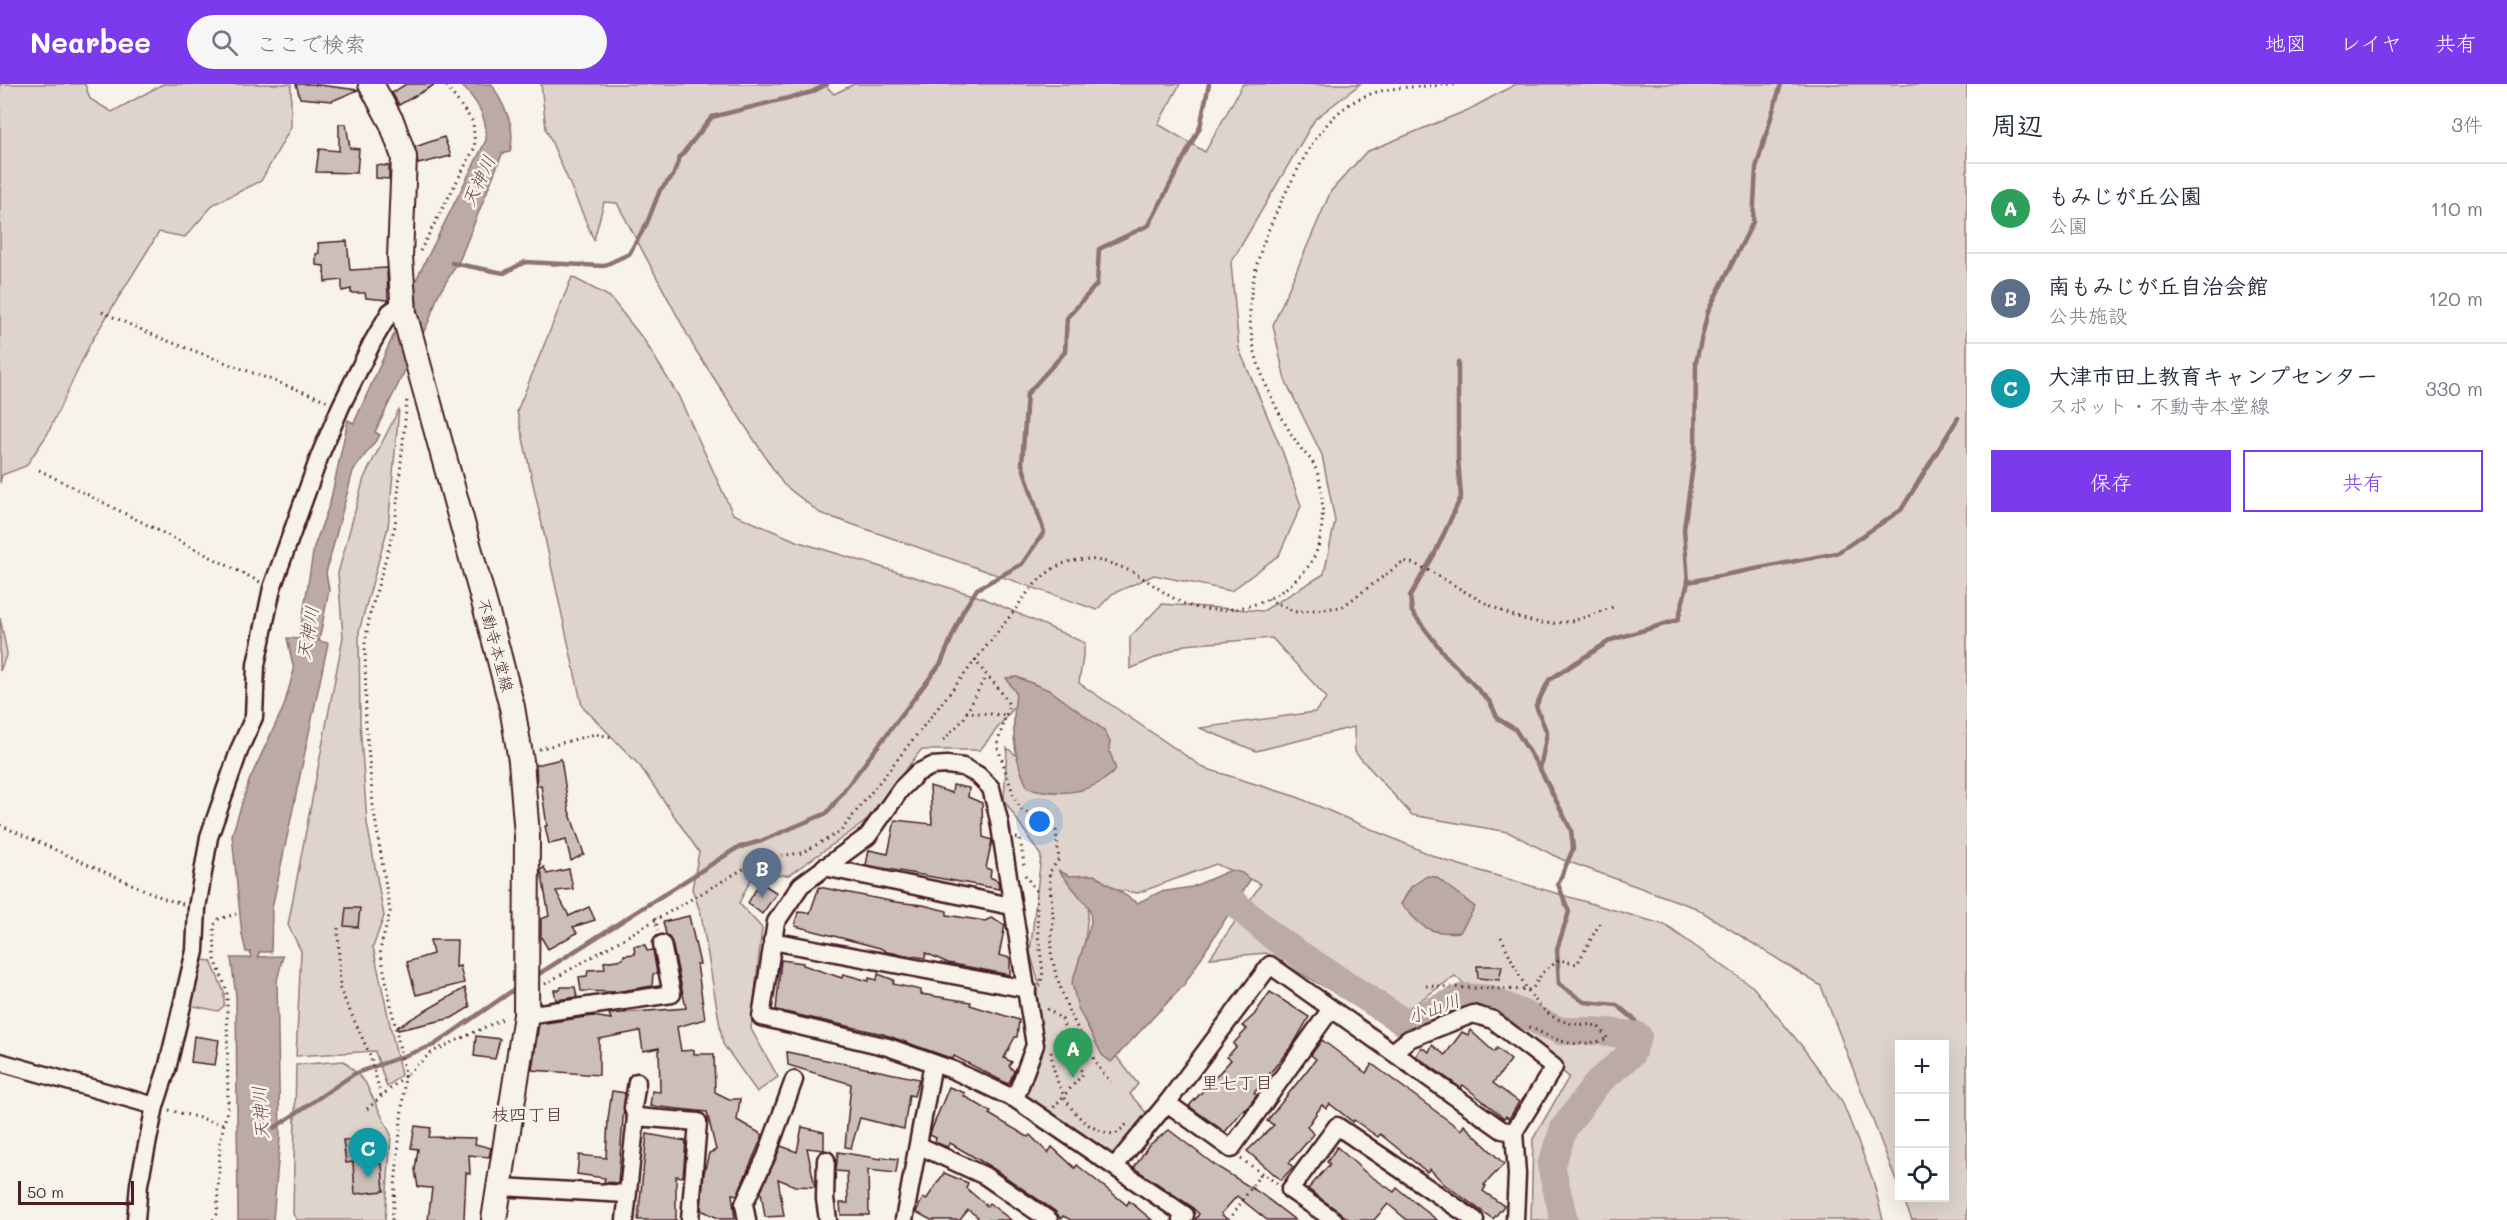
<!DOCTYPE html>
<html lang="ja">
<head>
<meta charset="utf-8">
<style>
	body { margin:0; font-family:Mali,"Klee One",sans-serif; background:#f6f6f7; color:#1f2937 }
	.controls { position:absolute; right:18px; bottom:18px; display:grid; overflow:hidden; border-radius:0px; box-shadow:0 6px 24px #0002 }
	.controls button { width:54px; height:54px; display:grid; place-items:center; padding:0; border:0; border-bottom:2px solid #e0e1e3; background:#fff; color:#1f2937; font:30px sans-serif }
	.scale { position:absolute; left:18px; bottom:15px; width:116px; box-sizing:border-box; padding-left:6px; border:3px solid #4a1f2b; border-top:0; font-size:16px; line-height:21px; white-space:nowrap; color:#4a1f2b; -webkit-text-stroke:4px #f7f3e8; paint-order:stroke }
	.you { position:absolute; left:1040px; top:738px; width:21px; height:21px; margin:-15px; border:4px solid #fff; border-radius:50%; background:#1a73e8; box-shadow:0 0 0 9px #1a73e833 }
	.badge { display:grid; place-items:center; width:39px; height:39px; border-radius:50%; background:#7c3aed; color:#fff; font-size:20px; font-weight:700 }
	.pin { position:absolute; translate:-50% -50px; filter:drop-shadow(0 2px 3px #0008) }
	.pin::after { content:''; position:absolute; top:32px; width:21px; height:18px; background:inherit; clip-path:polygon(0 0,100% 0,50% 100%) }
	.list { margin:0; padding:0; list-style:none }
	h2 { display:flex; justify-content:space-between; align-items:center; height:78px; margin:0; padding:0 24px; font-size:26px }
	h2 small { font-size:20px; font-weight:400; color:#747a83 }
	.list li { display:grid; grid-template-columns:39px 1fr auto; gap:18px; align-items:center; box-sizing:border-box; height:90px; padding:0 24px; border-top:2px solid #e0e1e3 }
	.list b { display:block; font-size:22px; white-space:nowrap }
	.list p { margin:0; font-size:20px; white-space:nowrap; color:#747a83 }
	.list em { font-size:20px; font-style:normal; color:#747a83 }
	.actions { display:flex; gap:12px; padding:18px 24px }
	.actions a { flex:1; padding:14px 0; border:2px solid #7c3aed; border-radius:0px; text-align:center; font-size:21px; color:#7c3aed }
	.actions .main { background:#7c3aed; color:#fff }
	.icon { flex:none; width:33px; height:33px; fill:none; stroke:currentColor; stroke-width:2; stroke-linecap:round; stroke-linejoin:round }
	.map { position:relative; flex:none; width:1967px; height:1136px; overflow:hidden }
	header { display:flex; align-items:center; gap:36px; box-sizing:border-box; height:84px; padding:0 30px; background:#7c3aed; color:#fff }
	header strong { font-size:28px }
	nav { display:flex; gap:33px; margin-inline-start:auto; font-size:21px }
	.search { width:420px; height:54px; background:#f6f6f7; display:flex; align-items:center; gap:15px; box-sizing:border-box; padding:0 21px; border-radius:33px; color:#747a83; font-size:22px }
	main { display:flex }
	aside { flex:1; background:#fff }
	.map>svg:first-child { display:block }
</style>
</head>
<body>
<header>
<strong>Nearbee</strong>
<div class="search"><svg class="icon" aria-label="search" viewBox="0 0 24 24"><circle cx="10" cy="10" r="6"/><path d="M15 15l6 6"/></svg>ここで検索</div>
<nav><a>地図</a><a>レイヤ</a><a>共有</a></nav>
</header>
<main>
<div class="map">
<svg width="1967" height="1136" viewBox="0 0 1967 1136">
	<rect width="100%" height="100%" fill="#f7f3e8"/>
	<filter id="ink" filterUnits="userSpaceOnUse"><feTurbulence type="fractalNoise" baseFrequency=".0167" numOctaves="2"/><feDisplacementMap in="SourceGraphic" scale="12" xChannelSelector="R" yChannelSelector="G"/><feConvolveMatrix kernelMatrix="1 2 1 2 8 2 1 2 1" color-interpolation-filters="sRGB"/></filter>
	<g filter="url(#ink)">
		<g fill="#ded4cc" stroke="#947a7c" stroke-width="1.5">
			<polygon points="0,0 85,0 90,15 112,28 163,0 291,0 291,43 261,97 214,120 185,153 159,148 91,258 47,351 26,382 2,391 0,399"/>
			<polygon points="541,0 824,0 834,10 854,0 1180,0 1158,40 1205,68 1243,0 1360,0 1315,35 1231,179 1239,265 1283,369 1301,422 1279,471 1231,507 1154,491 1112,510 1097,526 820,429 783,400 695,265 617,119 604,118 594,156 546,45"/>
			<polygon points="1516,0 1967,0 1967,1136 1912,1136 1903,1114 1944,1114 1944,960 1900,960 1899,1104 1821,902 1696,824 1561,775 1508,748 1412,731 1355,668 1354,643 1256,667 1200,644 1315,628 1327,614 1272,554 1184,561 1130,585 1130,553 1162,520 1263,527 1324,490 1335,437 1322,371 1285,296 1273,241 1331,107 1366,68 1468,26"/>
			<polygon points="572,193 610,213 644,256 678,311 733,430 799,458 983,514 1085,559 1079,599 1204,684 1297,713 1443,776 1665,841 1753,903 1801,961 1842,1017 1873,1096 1883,1136 1531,1136 1533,1055 1569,993 1455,892 1405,927 1373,931 1266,869 1210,874 1261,800 1216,780 1138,809 1091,802 1080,902 1106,959 1138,1000 1130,1010 1148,1031 1114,1074 1023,1012 1043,961 1036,900 1040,902 1030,869 1041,772 1004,716 1007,664 1044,693 1028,606 980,666 921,666 865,738 789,791 752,793 739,819 762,844 751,945 778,993 757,1008 723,960 701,830 692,805 699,768 640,682 582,622 517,327"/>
			<polygon points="399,325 388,443 359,547 360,638 367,739 384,832 373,863 401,991 387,1003 375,967 296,972 301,867 288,841 343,553 338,489 364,394"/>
			<polygon points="0,534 7,569 0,587"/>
			<polygon points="202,876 211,877 224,908 224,922 218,927 189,921"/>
			<polygon points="344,977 365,998 391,1051 385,1136 297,1136 293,1130 296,981"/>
		</g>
		<g fill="#bcaaa7" stroke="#8e7275" stroke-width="1.5">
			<path d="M460,0H492C504,24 517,40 510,68L502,70L460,175L438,211L429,237L375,348L380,351L353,387L326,489L329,506L319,557L328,559L272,824L271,868H259L258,873L283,872L277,897L280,1054L273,1136H238L236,912L231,874H251L250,868H246L242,851L232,751L249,697L284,622L294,586L287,554L299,555L314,463L330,419L348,336L354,339L399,239L417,222L415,198L486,56C488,34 476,15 460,0Z"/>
			<path d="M1017,593L1051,607L1104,646L1110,658L1109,665L1116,686C1090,711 1061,712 1028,704C1012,672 1012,643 1016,609L1006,594Z"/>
			<polygon points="1058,786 1069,792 1094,791 1137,819 1160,808 1192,803 1231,786 1242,789 1250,796 1184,901 1111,978 1102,971 1078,924 1072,899 1091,838 1090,825"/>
			<path d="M1427,792L1436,793L1475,823L1460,848C1429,851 1421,843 1401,820L1411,803Z"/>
		</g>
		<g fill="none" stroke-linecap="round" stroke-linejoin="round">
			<g stroke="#8e7275" stroke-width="4.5">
				<polyline points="452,179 504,189 525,178 603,182 629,170 647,139 660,106 673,92 680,73 712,33 812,8 827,0"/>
				<polyline points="1458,278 1458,375 1461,413 1435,469 1410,512 1412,528 1445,571 1490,618 1498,635 1515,645 1540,685 1571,746 1573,765 1558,800 1569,828 1557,865 1559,900 1584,918 1617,921 1635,936 1638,952"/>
				<polyline points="1688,498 1837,469 1901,426 1958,334"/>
				<polyline points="1540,685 1547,649 1536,622 1549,596 1611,556 1678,536 1688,498 1684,445 1695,367 1696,278 1708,227 1753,138 1756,84 1781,0"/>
				<polyline points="534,893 737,764 761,757 827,729 941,579 963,527 977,505 1022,480 1044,448 1022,380 1027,310 1065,268 1067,234 1097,200 1099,165 1149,141 1200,43 1209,0"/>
				<polyline points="274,1044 354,990 434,961 519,902"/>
			</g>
			<g stroke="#bcaaa7" stroke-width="28">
				<polyline points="1233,818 1276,855 1405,939 1464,913 1489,915 1561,947 1594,947"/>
				<polyline points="1564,1136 1551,1082 1564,1044 1598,998 1631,970 1638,952 1607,948"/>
			</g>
		</g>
		<g fill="#ccbfb9" stroke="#4a1f2b" stroke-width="1.5">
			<polygon points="296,0 311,0 358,6 332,17 300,14"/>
			<polygon points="406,0 436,0 399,21 392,9"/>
			<polygon points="339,40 346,40 350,64 359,65 357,89 316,88 319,65 339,67"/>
			<polygon points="444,53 451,72 418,80 415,63"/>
			<polygon points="376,81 389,82 389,95 376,94"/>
			<polygon points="347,157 350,186 387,184 388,216 366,214 365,209 351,209 351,205 342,207 342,196 325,198 324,182 316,181 316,170 319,169 318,159"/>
			<polygon points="561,675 569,727 584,770 571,777 566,756 549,760 545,742 547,742 541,701 537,702 536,681"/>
			<polygon points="953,701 969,704 968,713 982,719 983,753 992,756 986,784 991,786 990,793 998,797 999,805 866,781 869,766 888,770 895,736 932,740 930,702 952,709"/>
			<polygon points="544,783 547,790 569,785 573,805 556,807 569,832 589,823 595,836 573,843 577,849 548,865 541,853 541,835 549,832 541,786"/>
			<polygon points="760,798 777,809 762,830 748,819"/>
			<polygon points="819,803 895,818 923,821 947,827 947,831 985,837 991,834 1005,841 999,871 1010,874 1010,891 948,879 926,869 925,874 887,868 880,864 795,842 798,828 810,829"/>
			<polygon points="346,824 360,824 358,843 344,842"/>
			<polygon points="689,832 700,880 697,880 705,935 677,943 681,967 694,966 694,970 714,970 715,1008 729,1015 740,1015 737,1036 763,1051 737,1111 732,1110 735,1135 720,1135 701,1126 704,1089 709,1069 716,1066 707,1028 650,1022 652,1007 660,1008 659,964 643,967 640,947 599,955 599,991 532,986 539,940 593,932 611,935 609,930 686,924 672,858 666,850 663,838"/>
			<polygon points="430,856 457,856 456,883 460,882 464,899 416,911 407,878 433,870"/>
			<polygon points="645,861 647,867 653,866 657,889 653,890 652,902 615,908 581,907 579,893 587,892 588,886 605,885 604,878 623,875 624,871 635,870 634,862"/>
			<polygon points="781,876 803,879 803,881 842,894 843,890 869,897 869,894 877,896 878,890 894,896 893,900 921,906 921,910 971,918 970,921 1019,936 1017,953 1015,953 1004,974 1012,978 1009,982 1014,987 1011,995 1008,1000 954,972 953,975 883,950 776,926"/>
			<polygon points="1477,882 1502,882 1499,896 1478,894"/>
			<polygon points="561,903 575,903 577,913 556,916 554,906 560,906"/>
			<polygon points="465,904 470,923 452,934 398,946 397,943"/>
			<polygon points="1270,908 1309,933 1294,959 1254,1009 1257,1011 1245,1027 1244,1025 1225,1048 1189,1022 1231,976 1227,973 1236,963 1233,960 1247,945 1242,942 1254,931"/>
			<polygon points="1470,946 1494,968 1497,964 1511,976 1493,999 1519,1018 1509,1035 1506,1032 1504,1034 1463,1001 1461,1004 1416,972 1421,963 1429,968 1432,961 1445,971 1462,948 1468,951"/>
			<polygon points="194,952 219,956 215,981 191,978"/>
			<polygon points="476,952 500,955 495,975 474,972"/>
			<polygon points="1322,956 1366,989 1372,980 1461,1046 1464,1041 1504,1080 1484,1101 1486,1102 1483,1107 1504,1122 1493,1135 1444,1100 1430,1085 1427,1088 1380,1050 1378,1053 1354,1036 1353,1038 1330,1020 1326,1025 1322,1021 1307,1043 1314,1050 1289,1079 1293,1083 1281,1096 1247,1067 1274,1041 1267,1037 1316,975 1311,971"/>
			<polygon points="787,968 919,995 914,1012 909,1011 904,1045 860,1034 851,1064 845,1063 851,1000 788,981"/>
			<polygon points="949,1003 965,1009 964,1012 991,1028 989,1030 1028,1053 1030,1051 1048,1069 1052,1063 1075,1084 1077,1081 1127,1121 1129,1117 1152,1136 1071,1136 1063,1132 1061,1135 1055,1127 991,1083 950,1059 947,1063 935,1058 936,1054 930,1051 931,1047"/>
			<polygon points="612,1007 625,1009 618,1099 604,1098 605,1094 577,1090 579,1071 606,1074 608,1035"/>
			<polygon points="415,1042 431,1044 429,1053 476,1054 475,1060 491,1064 489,1073 469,1071 470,1090 466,1089 464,1136 428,1136 432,1104 418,1103 415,1086 418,1065 411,1064"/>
			<polygon points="802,1043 824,1048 824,1066 807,1064 815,1103 795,1102 778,1095 784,1132 765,1133 761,1107 781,1062 797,1068"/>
			<polygon points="1169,1046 1216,1082 1260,1109 1295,1136 1267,1136 1237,1112 1221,1130 1228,1136 1195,1136 1199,1130 1191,1122 1134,1084 1148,1062"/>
			<polygon points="647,1050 686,1057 683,1093 676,1092 676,1136 638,1136"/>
			<polygon points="343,1056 373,1056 374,1080 382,1080 384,1107 355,1110 353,1078 346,1079"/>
			<polygon points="1337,1063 1365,1088 1394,1108 1397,1104 1437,1136 1407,1136 1388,1120 1374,1136 1350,1136 1308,1105 1330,1080 1327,1078"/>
			<polygon points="838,1068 881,1075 882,1073 898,1075 896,1089 868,1086 869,1131 841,1131 840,1119 848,1119 847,1088 836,1087"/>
			<polygon points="944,1089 968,1099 966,1104 987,1122 989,1119 1011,1136 976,1136 978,1133 968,1126 960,1136 931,1136 916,1128 923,1114 926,1116"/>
		</g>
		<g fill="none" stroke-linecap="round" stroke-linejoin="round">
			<defs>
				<g id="minor">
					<polyline points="824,783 1011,822"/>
					<polyline points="772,857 1027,905"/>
					<polyline points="526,931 672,910 662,860"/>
					<polyline points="1393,968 1409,955 1473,930 1493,936 1554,983 1514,1048"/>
					<polyline points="0,978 155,1022"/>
					<polyline points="1015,1015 1035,961 999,736 991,704 978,691 963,683 947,681 932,682 917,689 901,705 868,752 801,801 776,838 761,933 888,963 953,986 1015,1015 1185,1131 1181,1136"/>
					<polyline points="1167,1019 1231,1065 1331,925"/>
					<polyline points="636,1033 633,1024 637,998"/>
					<polyline points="920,1062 985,1092 1049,1136"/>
					<polyline points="826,1076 825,1115 828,1136"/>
					<polyline points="1115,1082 1167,1019 1270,881 1502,1046 1514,1048 1517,1090 1515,1136"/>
					<polyline points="499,1103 627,1110"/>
					<polyline points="136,1136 139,1100 155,1022 167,985 195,867 197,824 209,753 240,664 254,633 256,581 272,504 320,371 341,322 372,259 390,228 403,219"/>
					<polyline points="625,1136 636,1033 698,1038 690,1136"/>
					<polyline points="747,1136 744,1120 766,1073 794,996"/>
					<polyline points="904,1136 933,979"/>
					<polyline points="1334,1136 1290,1106 1337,1042 1475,1136"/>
				</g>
				<polyline id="secondary" points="371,0 392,39 404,73 400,173 404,229 497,565 512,623 521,677 527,751 526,931 494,1136"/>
			</defs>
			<use href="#minor" stroke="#4a1f2b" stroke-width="21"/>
			<use href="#secondary" stroke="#4a1f2b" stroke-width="28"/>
			<g stroke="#4a1f2b" stroke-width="3" stroke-dasharray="1.5 4.5" stroke-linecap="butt">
				<polyline points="420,167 475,63 473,38 445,0"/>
				<polyline points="102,228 160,254 328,317"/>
				<polyline points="39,386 260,498"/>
				<path d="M1268,515L1295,528L1342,523L1404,477C1423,481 1440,493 1457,503C1484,519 1524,542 1556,539C1576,538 1594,530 1613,523"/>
				<path d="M975,575C985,593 1001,603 1009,621L997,661L1015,715L1022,727L1043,733L1056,747L1059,775L1049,789L1053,833L1051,868L1056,891L1069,928L1101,987L1111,998"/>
				<polyline points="966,628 1005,631"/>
				<polyline points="943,656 963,636 985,593"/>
				<polyline points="539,665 595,650 611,653"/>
				<polyline points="0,741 165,815 183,820"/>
				<polyline points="1016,754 1020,754 1024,781"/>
				<polyline points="1025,791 1036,807 1038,851 1043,888 1041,897"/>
				<polyline points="655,834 658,846"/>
				<polyline points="338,844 340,905 370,971 381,1012"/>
				<path d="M1501,853C1516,883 1532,932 1570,939C1580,941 1589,940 1598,942L1608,955C1571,965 1560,958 1528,942"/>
				<path d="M545,900L745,784L779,772L801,769L840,748L1015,526C1048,476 1080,461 1136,490C1154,500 1170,515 1190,522C1214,529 1239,526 1261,518C1280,511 1303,493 1313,475C1325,454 1326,403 1314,381C1311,374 1304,369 1299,362C1277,329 1256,287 1251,247C1245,197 1266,147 1288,104C1309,64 1329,21 1377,8C1403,1 1432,3 1459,0"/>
				<polyline points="1426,902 1528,906 1533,904 1542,889 1559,876 1577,880 1601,837"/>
				<polyline points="1047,925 1062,935 1070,964 1083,990 1053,1024"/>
				<path d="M1051,968C1054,1003 1076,1048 1116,1050L1128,1039"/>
				<polyline points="367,1025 432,968 505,934"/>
				<polyline points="169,1026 223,1040"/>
				<polyline points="1241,1075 1278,1100"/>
				<polyline points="213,1136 217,1130 220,1058 228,1022 227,907 215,875 214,841 219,835 236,830"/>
				<polyline points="392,1136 405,991 380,866 390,828 373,721 366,640 365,559 370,530 395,442 407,315"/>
				<polyline points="1229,1136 1262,1088"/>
			</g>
			<use href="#minor" stroke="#f7f3e8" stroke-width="16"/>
			<use href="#secondary" stroke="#f7f3e8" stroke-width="24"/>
		</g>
	</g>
	<g text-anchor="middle" stroke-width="5" stroke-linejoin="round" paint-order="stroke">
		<g font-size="16" fill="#4a1f2b" stroke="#f7f3e8">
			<text transform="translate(496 561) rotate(75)" y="6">不動寺本堂線</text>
		</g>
		<g font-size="18" font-style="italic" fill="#6c4950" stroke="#f7f3e8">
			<text transform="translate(479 97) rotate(-65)" y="6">天神川</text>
			<text transform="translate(308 549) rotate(-80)" y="6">天神川</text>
			<text transform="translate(1434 925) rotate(-20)" y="6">小山川</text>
			<text transform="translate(261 1029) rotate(-94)" y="6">天神川</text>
		</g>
		<g font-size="18" fill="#4a1f2b" stroke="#f7f3e8">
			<text x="1237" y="1005">里七丁目</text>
			<text x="527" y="1037">枝四丁目</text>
		</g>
	</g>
</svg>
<div class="controls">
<button>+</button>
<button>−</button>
<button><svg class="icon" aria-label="locate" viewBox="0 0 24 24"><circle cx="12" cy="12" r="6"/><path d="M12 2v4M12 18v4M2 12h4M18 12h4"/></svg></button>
</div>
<div class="scale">50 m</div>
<div class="you"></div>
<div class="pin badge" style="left:1073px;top:994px;background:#2e9e5b">A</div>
<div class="pin badge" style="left:762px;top:814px;background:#5c6f8a">B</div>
<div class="pin badge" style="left:368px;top:1094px;background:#0f9aa8">C</div>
</div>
<aside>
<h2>周辺<small>3件</small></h2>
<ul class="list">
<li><span class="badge" style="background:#2e9e5b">A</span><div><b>もみじが丘公園</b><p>公園</p></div><em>110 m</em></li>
<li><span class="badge" style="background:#5c6f8a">B</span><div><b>南もみじが丘自治会館</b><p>公共施設</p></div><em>120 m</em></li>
<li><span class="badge" style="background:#0f9aa8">C</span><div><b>大津市田上教育キャンプセンター</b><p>スポット · 不動寺本堂線</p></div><em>330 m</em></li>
</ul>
<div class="actions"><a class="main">保存</a><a>共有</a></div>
</aside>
</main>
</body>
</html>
